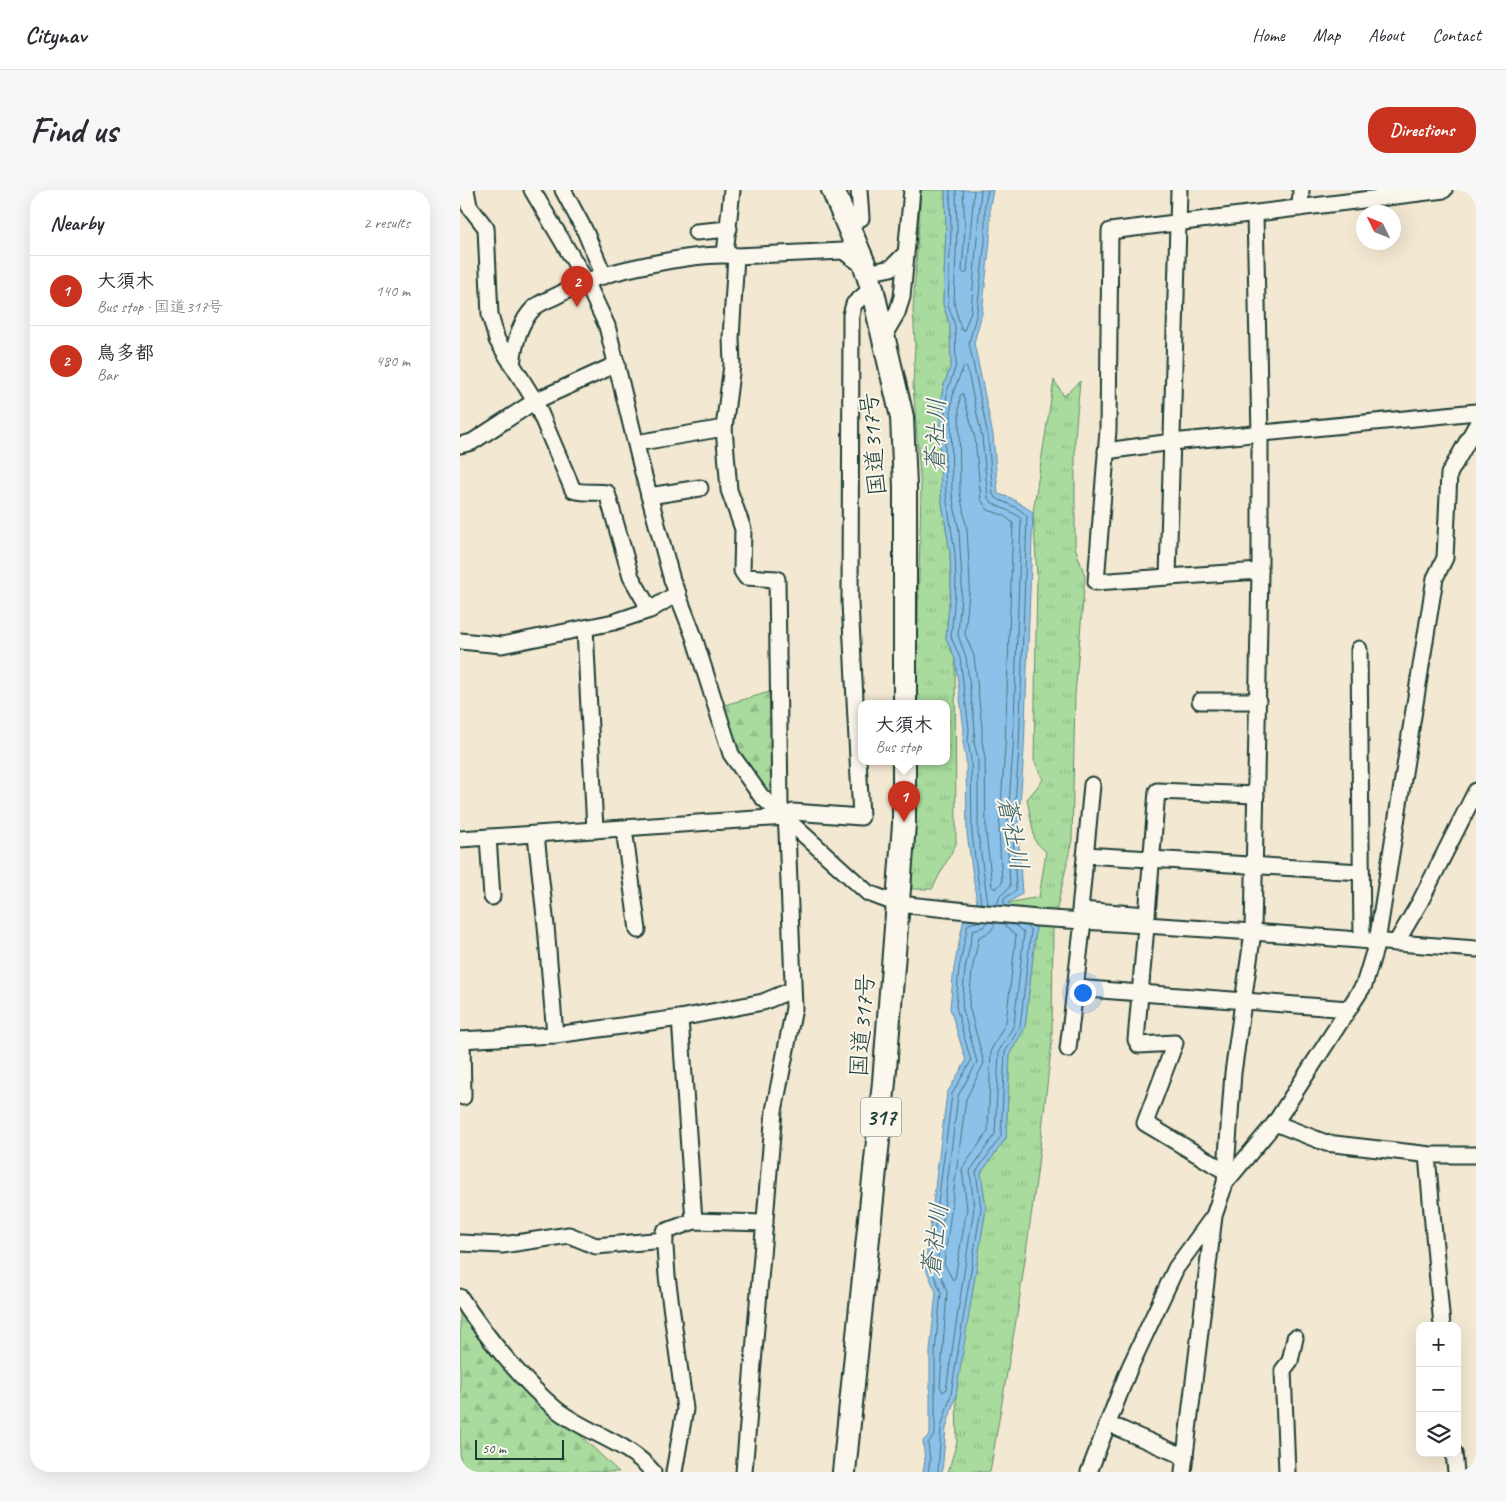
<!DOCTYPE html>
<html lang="en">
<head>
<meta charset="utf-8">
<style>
	body { margin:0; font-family:Caveat,"Klee One",sans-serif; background:#f7f7f7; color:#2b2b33 }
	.controls { position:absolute; right:15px; bottom:15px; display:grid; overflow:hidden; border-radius:10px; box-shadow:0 5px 20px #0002 }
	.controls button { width:45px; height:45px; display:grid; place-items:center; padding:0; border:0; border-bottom:1px solid #e1e1e2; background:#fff; color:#2b2b33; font:25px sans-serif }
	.compass { position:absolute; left:896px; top:15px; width:45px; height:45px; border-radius:50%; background:#fff; box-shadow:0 5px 20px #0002; rotate:313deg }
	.scale { position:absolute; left:15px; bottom:12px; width:89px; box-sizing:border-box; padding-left:5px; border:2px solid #1f3d34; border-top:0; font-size:14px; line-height:18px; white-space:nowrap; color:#1f3d34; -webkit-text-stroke:4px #fbf7ec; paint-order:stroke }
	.you { position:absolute; left:622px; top:802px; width:18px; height:18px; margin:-12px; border:4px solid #fff; border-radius:50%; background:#1a73e8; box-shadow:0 0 0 8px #1a73e833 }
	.badge { display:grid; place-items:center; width:32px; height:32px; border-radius:50%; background:#c8321e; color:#fff; font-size:16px; font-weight:700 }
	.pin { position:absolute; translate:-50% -41px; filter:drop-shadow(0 1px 2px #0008) }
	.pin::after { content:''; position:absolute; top:26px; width:18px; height:15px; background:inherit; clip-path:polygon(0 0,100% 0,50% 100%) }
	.popup { position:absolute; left:398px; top:510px; width:92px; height:65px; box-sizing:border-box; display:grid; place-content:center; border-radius:10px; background:#fff; filter:drop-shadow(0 1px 4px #0005); font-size:16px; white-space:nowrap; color:#7c7c81 }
	.popup b { font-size:19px; color:#2b2b33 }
	.popup::after { content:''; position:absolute; left:50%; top:100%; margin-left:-10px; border:10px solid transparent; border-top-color:#fff }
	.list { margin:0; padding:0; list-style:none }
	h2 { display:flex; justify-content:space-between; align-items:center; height:65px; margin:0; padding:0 20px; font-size:21px }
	h2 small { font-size:16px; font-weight:400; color:#7c7c81 }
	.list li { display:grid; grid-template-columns:32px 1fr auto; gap:15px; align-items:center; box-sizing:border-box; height:70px; padding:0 20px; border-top:1px solid #e1e1e2 }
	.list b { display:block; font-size:19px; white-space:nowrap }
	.list p { margin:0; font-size:16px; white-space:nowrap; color:#7c7c81 }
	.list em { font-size:16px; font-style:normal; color:#7c7c81 }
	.icon { flex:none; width:28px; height:28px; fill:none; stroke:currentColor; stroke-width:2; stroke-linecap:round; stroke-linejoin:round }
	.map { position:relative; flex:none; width:1016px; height:1282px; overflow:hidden; border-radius:20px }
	header { display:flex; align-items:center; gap:30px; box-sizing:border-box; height:70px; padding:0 25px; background:#fff; border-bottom:1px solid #e1e1e2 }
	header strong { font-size:24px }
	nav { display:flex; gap:28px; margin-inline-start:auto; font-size:18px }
	.intro { display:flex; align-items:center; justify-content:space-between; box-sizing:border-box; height:120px; padding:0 30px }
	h1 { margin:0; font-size:35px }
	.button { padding:12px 22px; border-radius:20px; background:#c8321e; color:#fff; font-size:18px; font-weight:700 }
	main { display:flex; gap:30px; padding:0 30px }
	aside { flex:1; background:#fff; border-radius:20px; box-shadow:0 5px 20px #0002 }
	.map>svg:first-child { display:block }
</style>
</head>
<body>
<header>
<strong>Citynav</strong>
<nav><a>Home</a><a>Map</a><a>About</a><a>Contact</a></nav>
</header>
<div class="intro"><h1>Find us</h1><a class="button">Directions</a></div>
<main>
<aside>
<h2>Nearby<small>2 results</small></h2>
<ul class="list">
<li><span class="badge">1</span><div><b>大須木</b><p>Bus stop · 国道317号</p></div><em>140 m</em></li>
<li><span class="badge">2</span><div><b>鳥多都</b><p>Bar</p></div><em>480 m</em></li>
</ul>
</aside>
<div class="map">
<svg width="1016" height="1282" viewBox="0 0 1016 1282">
	<defs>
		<pattern id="grass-tufts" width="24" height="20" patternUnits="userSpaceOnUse" patternTransform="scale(1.25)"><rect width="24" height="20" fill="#a8db9d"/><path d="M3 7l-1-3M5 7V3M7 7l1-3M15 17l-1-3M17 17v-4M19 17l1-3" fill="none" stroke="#90bd88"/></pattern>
		<pattern id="forest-firs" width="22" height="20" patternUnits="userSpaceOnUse" patternTransform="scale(1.25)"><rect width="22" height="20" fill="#a8db9d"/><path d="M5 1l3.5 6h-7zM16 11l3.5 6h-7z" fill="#90bd88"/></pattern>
	</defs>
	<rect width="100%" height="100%" fill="#f3e8d2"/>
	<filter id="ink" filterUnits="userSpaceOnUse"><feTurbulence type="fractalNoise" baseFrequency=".02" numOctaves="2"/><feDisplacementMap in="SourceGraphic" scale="10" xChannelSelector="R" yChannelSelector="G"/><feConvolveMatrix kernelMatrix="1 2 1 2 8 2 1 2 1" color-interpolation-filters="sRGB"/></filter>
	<g filter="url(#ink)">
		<g fill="url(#grass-tufts)" stroke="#648c68">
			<polygon points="461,0 485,0 486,38 483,114 490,136 491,175 483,198 480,216 480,267 481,306 490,363 491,393 486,448 495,469 496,654 472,699 452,699 455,571 486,571 486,513 456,513 461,299 453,195 455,153 453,119"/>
			<polygon points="594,190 604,206 620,191 615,247 615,357 625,386 615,505 612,650 593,737 592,851 577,984 558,1119 530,1282 488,1282 497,1252 496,1205 500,1177 526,1018 521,983 546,948 550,863 565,838 576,738 547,713 579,707 586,662 575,651 567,609 583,590 574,570 577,385 573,322"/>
		</g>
		<g fill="url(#forest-firs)" stroke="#648c68">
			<polygon points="313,501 317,612 306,603 266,550 261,516"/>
			<polygon points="0,1123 20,1151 159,1282 0,1282"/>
		</g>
		<polygon fill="#8cc1e9" stroke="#608ca1" points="485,0 533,0 530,15 530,51 522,123 514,153 533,245 538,304 551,308 573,322 564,560 558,641 562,704 548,713 576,738 565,838 550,863 546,948 521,983 526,1018 496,1205 486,1238 482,1282 463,1282 465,1271 463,1251 470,1244 470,1161 476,1102 465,1077 487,903 506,871 490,818 494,778 504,728 519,727 507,644 506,569 503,552 504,540 495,469 486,448 491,393 490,363 481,306 480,267 480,216 483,198 491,175 490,136 483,114 486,38"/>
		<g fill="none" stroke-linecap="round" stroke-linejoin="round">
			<g stroke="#4b727c" stroke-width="1">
				<polyline points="490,0 491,38 488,114 495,136 496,175 488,199 485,217 485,267 486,305 495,363 496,393 491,447 500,468 509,539 508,552 511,569 512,644 521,714"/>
				<polyline points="496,0 497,38 494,113 501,139 504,141 511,121 521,0"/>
				<polyline points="503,0 505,38 502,81 505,84 507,82 514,0"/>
				<path d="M528,0L525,14V51L517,122L509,153L528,246L533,305C540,313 558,315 567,326L559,559L553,641L556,700L544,709V716"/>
				<polygon points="503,204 515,248 521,310 528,320 543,325 553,333 545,558 539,640 542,693 535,699 532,696 526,643 525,568 522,551 522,537 514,466 505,444 510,392 507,340 500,303 499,218 500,206"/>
				<path d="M528,714L518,643V569L514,552L515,538L506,467L498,445L502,392L499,341L492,304L491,218L494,200L504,176L507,178L522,247L528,308C534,318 552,319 561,329L553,559L547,641L550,697L540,706L537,715"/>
				<polyline points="529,732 523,737 513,740 505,779 502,816 517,872 498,906 477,1075 487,1102 480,1197 483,1202 486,1200 514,1018 510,981 535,944 539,861 554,835 564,743 555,735"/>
				<polyline points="536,733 530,742 519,747 512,780 509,816 524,873 506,909 484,1074 493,1090 495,1088 507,1018 502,979 528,941 531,860 546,832 556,746 542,733"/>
				<polyline points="468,1282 470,1271 468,1253 475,1244 475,1161 481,1102 470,1076 492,904 511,871 496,817 499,778 508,734 521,731"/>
				<polyline points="478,1282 481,1238 491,1204 521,1018 516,982 541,946 545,862 560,837 571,741 566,736"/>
			</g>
			<defs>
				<g id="minor">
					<polyline points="72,0 126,91 147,136 182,279 212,390 233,444 271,564 301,606 408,703 438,714 577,728 793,742 1016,759"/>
					<polyline points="103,0 125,41 144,86"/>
					<polyline points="719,0 708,387 800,381"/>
					<polyline points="840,18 841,0"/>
					<polyline points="387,36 401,28 399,0"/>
					<polyline points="236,42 269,39"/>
					<polyline points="265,64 272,0"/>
					<polyline points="276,66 271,148 272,175 264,238 269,300 283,339 282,381 286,387 317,389 320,616 326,627 327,642 334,818 314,921 284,1282"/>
					<polyline points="424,145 437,123 442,107 452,0"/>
					<path d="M52,175C54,156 59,133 73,119C78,113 88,110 96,106C106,101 116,95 127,91C159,79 243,61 276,66L383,61L412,82L431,78L444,65"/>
					<polyline points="176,253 264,238"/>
					<polyline points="0,255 12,252 75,211 157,174"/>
					<polyline points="646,261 712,252 1016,222"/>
					<polyline points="189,306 240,298"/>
					<polyline points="708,387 636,392 648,240 650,41 984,0"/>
					<polyline points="190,420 218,403"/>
					<polyline points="125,438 135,640"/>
					<path d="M0,451L42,455L154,432L190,420L171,387L147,303C136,301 123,304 113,300L75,211L37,150L30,125L26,38L9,16L6,0"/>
					<polyline points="899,459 902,750"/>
					<polyline points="740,511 798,511"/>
					<polyline points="632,595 620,720 687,725 676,850 679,855 715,853 685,933 765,981"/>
					<polyline points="164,639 178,740"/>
					<polyline points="76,645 86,736 95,845"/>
					<polyline points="28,647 32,707"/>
					<polyline points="0,649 326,627 333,622 401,627 390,412 391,125 394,114 412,98"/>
					<polyline points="625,665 901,682"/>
					<polyline points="687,725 697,601 796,605"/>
					<polyline points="936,753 960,712 1016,601"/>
					<polyline points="615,798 889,819"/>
					<polyline points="220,828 234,1031"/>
					<polyline points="0,850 95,845 220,828 303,812 332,800"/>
					<polyline points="2,850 3,907"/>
					<polyline points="608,859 623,731"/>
					<polyline points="815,933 866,953 971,965 1016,965"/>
					<polyline points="967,965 982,1136"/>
					<polyline points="765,993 815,933 904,795 917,752 975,388 985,368 989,284 1016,236"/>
					<polyline points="0,1053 42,1055 109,1045 136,1056 205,1050"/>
					<path d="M0,1107C24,1144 63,1192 97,1220C128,1244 168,1252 193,1282"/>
					<polyline points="658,1238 725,1267"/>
					<polyline points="994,1263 996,1282"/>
					<polyline points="214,1282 225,1219 207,1086 204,1042 234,1031 305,1033"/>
					<polyline points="629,1282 669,1179 716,1078 753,1027"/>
					<polyline points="723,1282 754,1026 765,993 773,883 793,742 800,381 800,244 795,24"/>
					<polyline points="827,1282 823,1180 830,1171 835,1148"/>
				</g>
				<g id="highway">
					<polyline points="373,0 405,76 412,98 442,227 445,297 445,513"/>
					<polyline points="384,1282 424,892 444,634 444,571"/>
				</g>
			</defs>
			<use href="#minor" stroke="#1f3d34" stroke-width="19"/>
			<use href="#highway" stroke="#1f3d34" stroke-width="26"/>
			<use href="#minor" stroke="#fbf7ec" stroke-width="15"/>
			<use href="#highway" stroke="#fbf7ec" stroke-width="22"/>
		</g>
	</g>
	<g text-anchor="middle" stroke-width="4" stroke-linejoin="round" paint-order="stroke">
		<rect fill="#fbf7ec" stroke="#61756b" stroke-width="1" x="401" y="907.5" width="40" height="39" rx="4"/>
		<g font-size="22" font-weight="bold" fill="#1f3d34">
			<text x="421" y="935">317</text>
		</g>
		<g font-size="24" fill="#1f3d34" stroke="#fbf7ec">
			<text transform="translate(413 254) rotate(-95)" y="8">国道317号</text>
			<text transform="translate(402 835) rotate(-86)" y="8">国道317号</text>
		</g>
		<g font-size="25" font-style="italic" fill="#3a5e61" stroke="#fbf7ec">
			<text transform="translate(475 245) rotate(-89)" y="9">蒼社川</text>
			<text transform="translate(554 643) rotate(79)" y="9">蒼社川</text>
			<text transform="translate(474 1050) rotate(-83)" y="9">蒼社川</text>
		</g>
	</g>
</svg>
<div class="controls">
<button>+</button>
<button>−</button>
<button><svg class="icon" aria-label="layers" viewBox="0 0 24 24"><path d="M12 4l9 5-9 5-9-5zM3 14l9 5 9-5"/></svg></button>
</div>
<svg class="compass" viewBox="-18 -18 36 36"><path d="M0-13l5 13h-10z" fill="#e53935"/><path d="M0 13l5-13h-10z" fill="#7c7c81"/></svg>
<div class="scale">50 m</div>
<div class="you"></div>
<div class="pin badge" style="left:444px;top:632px">1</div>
<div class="popup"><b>大須木</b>Bus stop</div>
<div class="pin badge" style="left:117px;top:117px">2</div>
</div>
</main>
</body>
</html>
